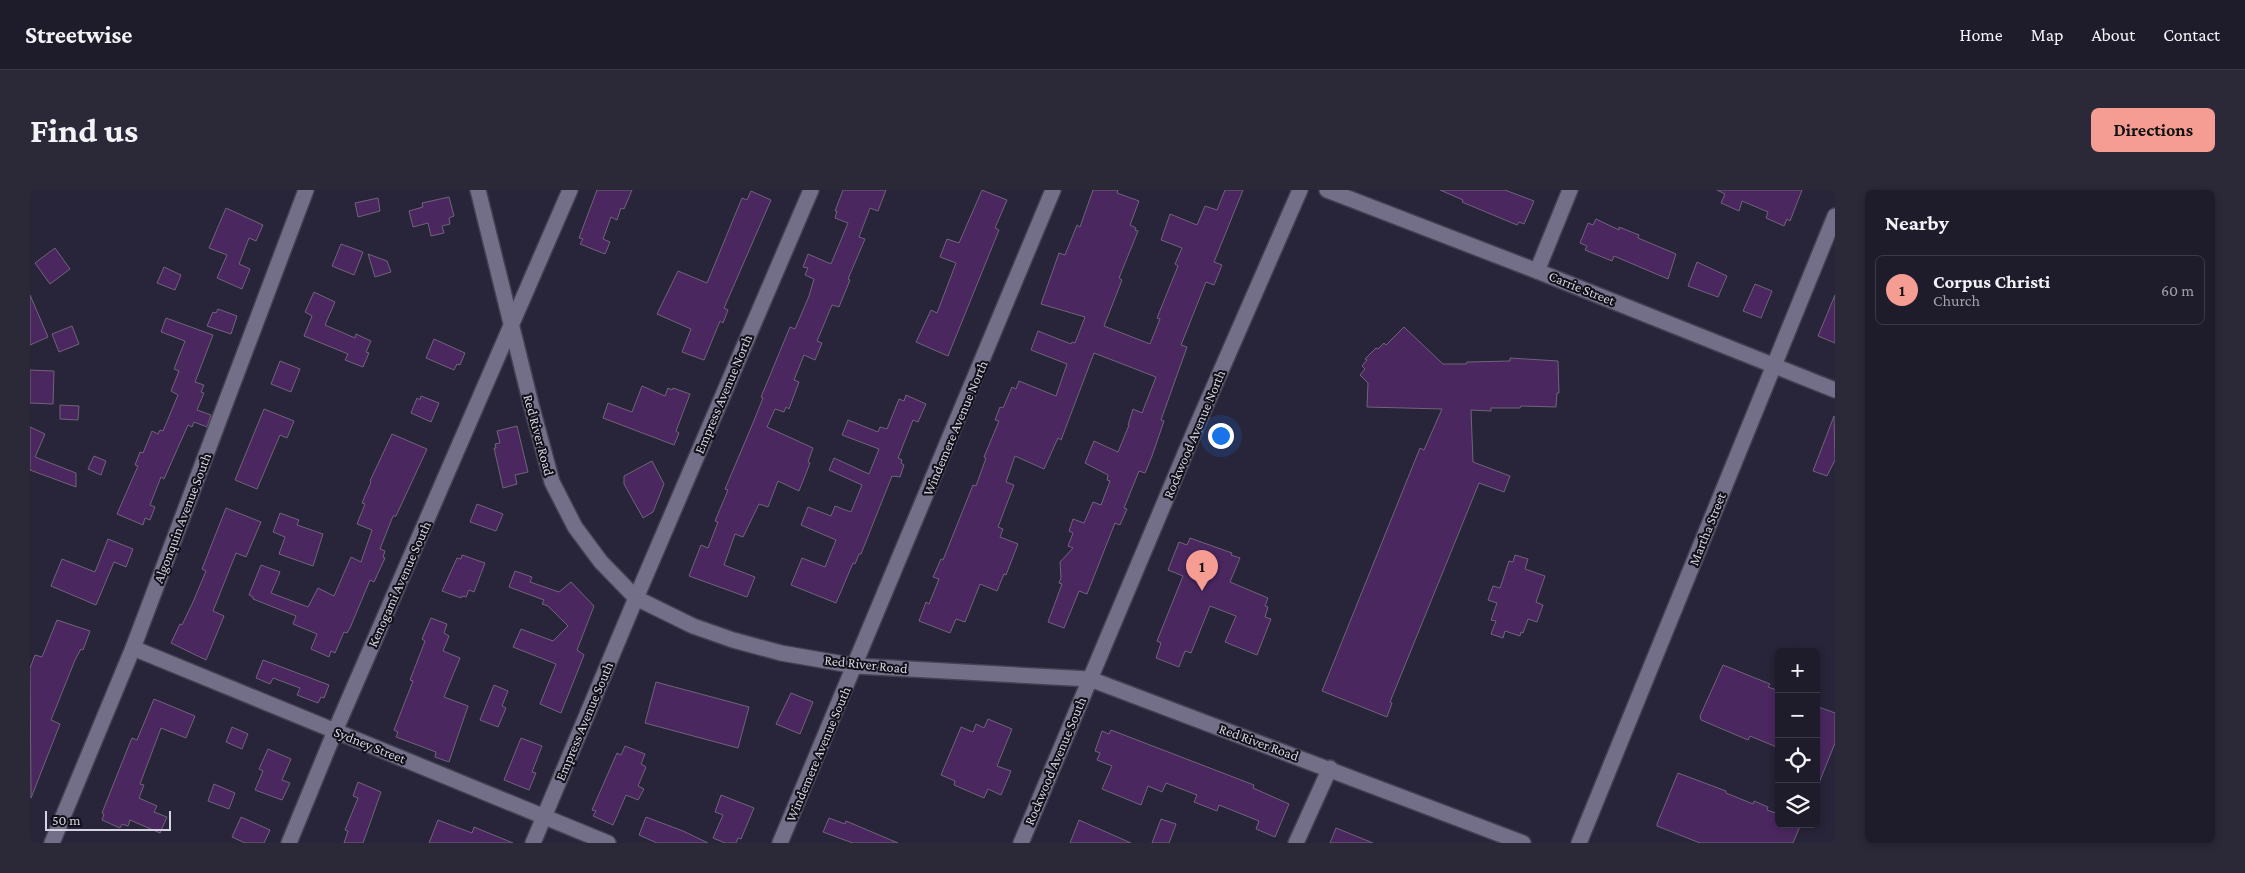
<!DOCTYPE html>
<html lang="en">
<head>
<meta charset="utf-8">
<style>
	body { margin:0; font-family:"Crimson Pro",serif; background:#2b2837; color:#f1f3f6 }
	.controls { position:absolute; right:15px; bottom:15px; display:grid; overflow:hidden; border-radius:8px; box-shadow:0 2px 8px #0003 }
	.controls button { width:45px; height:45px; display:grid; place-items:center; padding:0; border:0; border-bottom:1px solid #3c3947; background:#1e1b2b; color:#f1f3f6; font:25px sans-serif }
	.scale { position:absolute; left:15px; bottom:12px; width:126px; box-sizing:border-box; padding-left:5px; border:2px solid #d5d3e1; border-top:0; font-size:14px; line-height:18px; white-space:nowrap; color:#d5d3e1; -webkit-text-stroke:4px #110f18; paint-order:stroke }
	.you { position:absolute; left:1190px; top:245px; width:18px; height:18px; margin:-12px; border:4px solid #fff; border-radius:50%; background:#1a73e8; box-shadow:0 0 0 8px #1a73e833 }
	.badge { display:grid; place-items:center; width:32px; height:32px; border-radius:50%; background:#f59c93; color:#111; font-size:16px; font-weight:700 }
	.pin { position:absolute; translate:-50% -41px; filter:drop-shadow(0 1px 2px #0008) }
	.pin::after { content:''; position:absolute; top:26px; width:18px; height:15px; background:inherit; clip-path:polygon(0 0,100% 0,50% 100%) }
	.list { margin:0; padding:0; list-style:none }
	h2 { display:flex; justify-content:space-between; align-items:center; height:65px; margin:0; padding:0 20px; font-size:21px }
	h2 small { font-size:16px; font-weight:400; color:#a1a1a9 }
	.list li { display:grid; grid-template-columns:32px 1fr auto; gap:15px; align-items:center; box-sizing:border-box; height:70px; margin:0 10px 10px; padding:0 10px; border:1px solid #3c3947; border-radius:8px }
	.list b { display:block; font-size:19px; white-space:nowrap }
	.list p { margin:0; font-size:16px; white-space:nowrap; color:#a1a1a9 }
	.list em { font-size:16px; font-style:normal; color:#a1a1a9 }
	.icon { flex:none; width:28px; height:28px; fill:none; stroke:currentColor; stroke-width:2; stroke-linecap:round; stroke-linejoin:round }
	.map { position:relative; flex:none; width:1805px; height:653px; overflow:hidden; border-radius:8px }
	header { display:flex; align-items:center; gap:30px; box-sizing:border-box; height:70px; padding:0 25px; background:#1e1b2b; border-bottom:1px solid #3c3947 }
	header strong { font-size:24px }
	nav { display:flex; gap:28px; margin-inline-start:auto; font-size:18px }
	.intro { display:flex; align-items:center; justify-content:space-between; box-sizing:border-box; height:120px; padding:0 30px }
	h1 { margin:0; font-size:35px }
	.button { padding:12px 22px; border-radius:8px; background:#f59c93; color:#111; font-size:18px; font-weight:700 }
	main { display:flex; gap:30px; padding:0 30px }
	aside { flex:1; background:#1e1b2b; border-radius:8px; box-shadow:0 2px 8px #0003 }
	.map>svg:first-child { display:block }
</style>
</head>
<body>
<header>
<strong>Streetwise</strong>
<nav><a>Home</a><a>Map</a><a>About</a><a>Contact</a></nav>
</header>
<div class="intro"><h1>Find us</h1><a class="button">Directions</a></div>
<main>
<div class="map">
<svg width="1805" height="653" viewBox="0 0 1805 653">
	<rect width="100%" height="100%" fill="#282439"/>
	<g fill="#4a285f" stroke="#70637a">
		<polygon points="567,0 602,0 594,19 591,18 587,30 581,27 573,49 580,52 575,64 550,54 553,49 549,48"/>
		<polygon points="813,0 856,0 848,21 840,18 829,47 835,49 818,89 820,90 809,117 802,115 787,151 792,153 785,170 774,165 764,190 769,192 759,219 756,217 754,222 745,219 737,237 783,258 778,272 780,273 769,301 748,291 738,317 729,314 713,347 705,344 694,375 725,387 717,407 659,386 671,355 678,358 688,332 685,331 698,300 695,299 723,233 733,208 731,207 760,137 765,139 779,106 784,89 775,85 778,78 773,77 778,64 801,74 818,33 805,28 807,21 805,21"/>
		<polygon points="952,0 977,10 965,38 969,40 918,166 886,152 901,120 907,123 926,73 910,67 917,49 929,53"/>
		<polygon points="1063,0 1088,0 1087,3 1109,11 1100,35 1106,38 1105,40 1108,41 1089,88 1092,90 1074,136 1120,154 1130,129 1127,128 1148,76 1145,74 1152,58 1131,50 1140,24 1167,35 1175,16 1187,20 1195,0 1213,0 1184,72 1192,75 1184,95 1176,92 1151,155 1157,157 1131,230 1134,231 1122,266 1115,283 1109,281 1094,318 1097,319 1090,335 1085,333 1057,404 1049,401 1034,438 1018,432 1032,394 1029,393 1031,388 1030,372 1043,358 1038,356 1043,343 1039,341 1043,329 1054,333 1063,312 1071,315 1080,291 1077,290 1078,285 1055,273 1064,251 1088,262 1099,235 1098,235 1103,219 1112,223 1126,187 1064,163 1031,250 1028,248 1014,279 985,266 976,292 984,295 968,337 973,339 970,347 988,354 976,385 974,384 967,401 950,394 935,432 926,429 920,443 889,431 896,412 899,414 909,389 903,387 911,369 913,370 943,295 946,296 956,268 954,267 969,231 965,230 970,217 973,218 982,197 986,199 989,191 1026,206 1037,174 1001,160 1008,141 1041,154 1042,152 1045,153 1055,127 1011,114 1029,63 1035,65 1047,35 1050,37"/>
		<polygon points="1410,0 1475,0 1504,11 1494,34 1489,32 1487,35 1432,12 1433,10"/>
		<polygon points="1687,0 1772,0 1760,31 1757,29 1754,36 1736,28 1738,22 1712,11 1709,21 1691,13 1695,4"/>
		<polygon points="721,1 741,10 694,118 698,120 693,133 690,131 674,170 652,162 661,139 627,124 648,81 677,93 712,8 717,10"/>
		<polygon points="419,7 424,26 419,28 420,34 412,36 414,43 401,46 398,33 383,37 379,21 393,17 392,13"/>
		<polygon points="348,8 350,21 328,27 325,13"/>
		<polygon points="196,18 233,35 226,51 219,48 209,74 220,79 212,99 187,88 197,65 179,58"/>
		<polygon points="1566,29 1589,40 1589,37 1609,45 1608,48 1646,64 1638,89 1584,66 1582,71 1555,60 1557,56 1550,53 1558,33 1563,35"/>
		<polygon points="311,54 333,62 324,85 302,76"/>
		<polygon points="25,58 40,79 20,94 5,73"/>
		<polygon points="338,64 357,71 361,82 345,87"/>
		<polygon points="1667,72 1697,86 1688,107 1658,96"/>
		<polygon points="134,77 151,85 145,100 127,93"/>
		<polygon points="1725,94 1742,101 1731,128 1713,121"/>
		<polygon points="284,102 305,112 295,135 325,148 326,144 341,151 336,162 339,163 333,177 315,170 318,164 274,146 282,126 275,122"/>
		<polygon points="0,105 18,147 0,155"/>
		<polygon points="1805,105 1805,153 1788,146"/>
		<polygon points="188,119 207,126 201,144 177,136 183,122 186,123"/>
		<polygon points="136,128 183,145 165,192 174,195 171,202 174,203 167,220 181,225 177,237 164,232 162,237 158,235 134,289 131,287 120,315 125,317 120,330 115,328 113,335 87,324 108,276 105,275 110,262 113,263 122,241 128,244 130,240 133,241 148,205 141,201 149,181 144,179 155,151 131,142"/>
		<polygon points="42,136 49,154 29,162 22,144"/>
		<polygon points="1374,137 1413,174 1436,174 1437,172 1480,171 1480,168 1528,171 1529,203 1527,203 1526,217 1491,216 1490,218 1461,218 1461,221 1441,220 1443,272 1480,286 1474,302 1449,293 1360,512 1362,513 1357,527 1292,501 1390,258 1394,260 1412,219 1337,217 1338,193 1330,185 1335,179 1332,176 1337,170 1335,169 1346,158 1348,159 1354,153 1356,155"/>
		<polygon points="404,149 435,163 430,175 427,174 424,180 396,168"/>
		<polygon points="250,171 270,179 261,202 241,194"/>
		<polygon points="0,180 24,181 23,214 0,213"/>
		<polygon points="612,196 635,206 638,198 642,200 643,198 660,204 646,241 649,243 644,255 573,228 578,213 602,222"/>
		<polygon points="876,205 896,214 888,232 883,230 868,268 872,270 871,273 874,275 870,287 862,286 831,364 829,364 825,374 823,373 806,413 761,395 772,368 795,377 806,350 771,335 778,317 801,326 805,316 821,322 832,295 799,280 804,268 839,284 849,259 812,245 818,230 848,242 850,237 857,239 869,209 874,211"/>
		<polygon points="391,206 409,213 401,232 381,223 387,208 390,210"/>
		<polygon points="30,215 49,216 48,230 30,229"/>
		<polygon points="234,219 264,231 257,248 250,245 227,299 205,290"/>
		<polygon points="1804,226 1805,270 1797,286 1783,281"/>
		<polygon points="487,236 498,282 485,285 487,294 473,298 464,258 466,258 465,254 470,253 467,241"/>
		<polygon points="0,237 15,244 5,267 46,283 46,297 0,280"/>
		<polygon points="362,244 397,259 366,326 363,326 350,359 355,361 353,367 355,368 344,392 340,390 320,438 317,443 314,442 305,463 301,461 299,467 281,459 287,444 263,434 266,426 223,409 223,407 219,405 231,375 250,382 241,403 278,417 288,398 304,406 321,367 331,372 342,340 327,334 335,314 332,313 341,292 340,291"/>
		<polygon points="64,266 76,271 71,285 58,279"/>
		<polygon points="622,271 634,294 623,322 613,328 594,294 594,286"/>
		<polygon points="447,314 473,324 466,341 440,332"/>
		<polygon points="196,318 231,332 216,367 206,363 183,421 194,426 176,470 141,453 150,434 152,435 163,412 176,381 172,379"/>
		<polygon points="250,323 269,330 267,335 293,344 283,376 249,364 255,347 243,342"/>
		<polygon points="1160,348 1202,363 1201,365 1210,368 1200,392 1238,408 1235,416 1238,417 1235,427 1241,429 1227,465 1195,452 1206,426 1180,416 1161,463 1155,461 1149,477 1126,468 1131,453 1127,451 1153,386 1138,380 1149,352 1157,355"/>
		<polygon points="78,349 103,359 96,377 84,372 66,415 21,396 32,369 65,382"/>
		<polygon points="432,365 455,373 444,402 439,400 436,407 432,406 431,408 412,401 427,368 431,369"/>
		<polygon points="1485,365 1498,369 1495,379 1515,386 1506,412 1513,415 1507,432 1498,429 1493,443 1491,442 1490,446 1475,441 1473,448 1461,444 1466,431 1461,430 1467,413 1458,410 1463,396 1470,398 1479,371 1483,372"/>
		<polygon points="485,381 502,387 500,392 529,402 541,392 564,416 547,460 554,465 531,523 510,514 526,474 483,457 491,439 523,451 538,436 518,416 512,414 514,410 479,397"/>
		<polygon points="401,428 417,434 414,443 419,446 413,461 430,468 414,507 438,516 419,572 405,567 406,562 366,547 368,542 364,540 383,491 380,490 395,451 392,449"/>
		<polygon points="27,430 60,441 53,460 51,459 45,470 21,530 30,534 1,608 0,478 5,465 12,467"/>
		<polygon points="233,470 299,495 294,508 291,507 288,513 267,505 270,498 243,488 240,494 226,488"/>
		<polygon points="1693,475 1740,494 1738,497 1749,501 1749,558 1720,546 1718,550 1671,530 1670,526"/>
		<polygon points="626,492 719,517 708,558 615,533"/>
		<polygon points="464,495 478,501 472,516 476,518 468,537 450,530"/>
		<polygon points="761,503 783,512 770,544 746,534"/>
		<polygon points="124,509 165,526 156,548 131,538 110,594 114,595 109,608 127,616 124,622 137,627 130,643 100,630 98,636 92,634 90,638 72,630 74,624 72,623 99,555 102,548 107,550"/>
		<polygon points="1786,516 1805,523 1805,553 1787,598"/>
		<polygon points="958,529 982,539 967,576 981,581 971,605 958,599 954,608 924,595 925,591 911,585 931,537 943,542 946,534 954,538"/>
		<polygon points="202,537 218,544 212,559 196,552"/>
		<polygon points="1081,540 1224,595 1223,598 1259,614 1245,647 1226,639 1229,631 1189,615 1187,621 1164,612 1167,605 1136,593 1132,602 1118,596 1111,615 1072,599 1082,576 1067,570 1070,563 1065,561 1072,541 1079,544"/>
		<polygon points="491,548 512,556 502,582 506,583 499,600 474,590"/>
		<polygon points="595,556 615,564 611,574 616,577 608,596 614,599 608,610 596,605 583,635 563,626 566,621 562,620 587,563 591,565"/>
		<polygon points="238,559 261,569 252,590 260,593 252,610 225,600 233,581 229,579"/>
		<polygon points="1648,583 1696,601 1696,603 1723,614 1724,611 1738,617 1737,620 1749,624 1749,634 1771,634 1763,653 1670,653 1627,636 1627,634"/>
		<polygon points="328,592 351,602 333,653 314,653 318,641 315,640 328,608 323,606"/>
		<polygon points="184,594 205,603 199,619 178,611"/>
		<polygon points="691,605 724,618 711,649 708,648 706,653 695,653 683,648 693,625 685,622"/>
		<polygon points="211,627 240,640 234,653 215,653 202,647"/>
		<polygon points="616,627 653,641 678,653 627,653 609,645"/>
		<polygon points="799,628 815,634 816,631 868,653 823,653 809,648 793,642"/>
		<polygon points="1131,629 1146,634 1139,653 1122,653"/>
		<polygon points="408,630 442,643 444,637 483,653 399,653"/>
		<polygon points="1049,630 1101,653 1040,653"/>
		<polygon points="1306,638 1343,653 1300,653"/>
	</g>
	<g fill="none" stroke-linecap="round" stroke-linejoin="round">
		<defs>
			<g id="minor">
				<polyline points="1297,0 1507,81 1805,200"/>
				<polyline points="1507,81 1540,0"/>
				<polyline points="103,458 578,653"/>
				<polyline points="259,653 305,541 540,0"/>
				<polyline points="503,653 606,408 781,0"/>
				<polyline points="750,653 1023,0"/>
				<polyline points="1266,653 1300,578"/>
				<polyline points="1549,653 1805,26"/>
			</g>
			<polyline id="tertiary" points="991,653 1165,240 1270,0"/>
			<g id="secondary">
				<polyline points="448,0 501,214 522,292 545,337 571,372 606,408 663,436 703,450 751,463 826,476 1060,489 1493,653"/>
				<polyline points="22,653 103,458 276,0"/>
			</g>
		</defs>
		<use href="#minor" stroke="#444052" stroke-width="18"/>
		<use href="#tertiary" stroke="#444052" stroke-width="18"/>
		<use href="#secondary" stroke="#444052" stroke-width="18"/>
		<use href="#minor" stroke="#736f88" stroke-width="15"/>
		<use href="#tertiary" stroke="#736f88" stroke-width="15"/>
		<use href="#secondary" stroke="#736f88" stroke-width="15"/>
	</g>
	<g text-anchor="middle" stroke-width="4" stroke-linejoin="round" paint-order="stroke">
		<g font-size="14" fill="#d5d3e1" stroke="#110f18">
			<text transform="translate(1552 98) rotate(22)" y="5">Carrie Street</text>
			<text transform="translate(693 204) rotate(-67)" y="5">Empress Avenue North</text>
			<text transform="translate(925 238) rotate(-67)" y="5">Windemere Avenue North</text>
			<text transform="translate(1164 244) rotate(-67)" y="5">Rockwood Avenue North</text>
			<text transform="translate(509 245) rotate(75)" y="5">Red River Road</text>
			<text transform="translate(152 328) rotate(-69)" y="5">Algonquin Avenue South</text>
			<text transform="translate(1677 339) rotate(-68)" y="5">Martha Street</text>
			<text transform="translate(369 394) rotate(-66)" y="5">Kenogami Avenue South</text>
			<text transform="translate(836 474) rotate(6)" y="5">Red River Road</text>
			<text transform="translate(554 531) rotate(-67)" y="5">Empress Avenue South</text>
			<text transform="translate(1229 552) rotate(20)" y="5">Red River Road</text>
			<text transform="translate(340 555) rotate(22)" y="5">Sydney Street</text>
			<text transform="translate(788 564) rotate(-67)" y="5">Windemere Avenue South</text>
			<text transform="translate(1025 571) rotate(-67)" y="5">Rockwood Avenue South</text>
		</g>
	</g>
</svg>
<div class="controls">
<button>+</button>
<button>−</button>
<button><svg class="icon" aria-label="locate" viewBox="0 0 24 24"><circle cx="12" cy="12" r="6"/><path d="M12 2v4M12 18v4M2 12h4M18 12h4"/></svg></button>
<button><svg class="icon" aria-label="layers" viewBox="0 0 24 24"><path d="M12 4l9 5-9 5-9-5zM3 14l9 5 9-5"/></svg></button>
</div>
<div class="scale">50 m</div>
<div class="you"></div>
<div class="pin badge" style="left:1172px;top:401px">1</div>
</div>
<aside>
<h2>Nearby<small></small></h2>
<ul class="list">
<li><span class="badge">1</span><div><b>Corpus Christi</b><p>Church</p></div><em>60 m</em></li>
</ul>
</aside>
</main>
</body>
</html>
